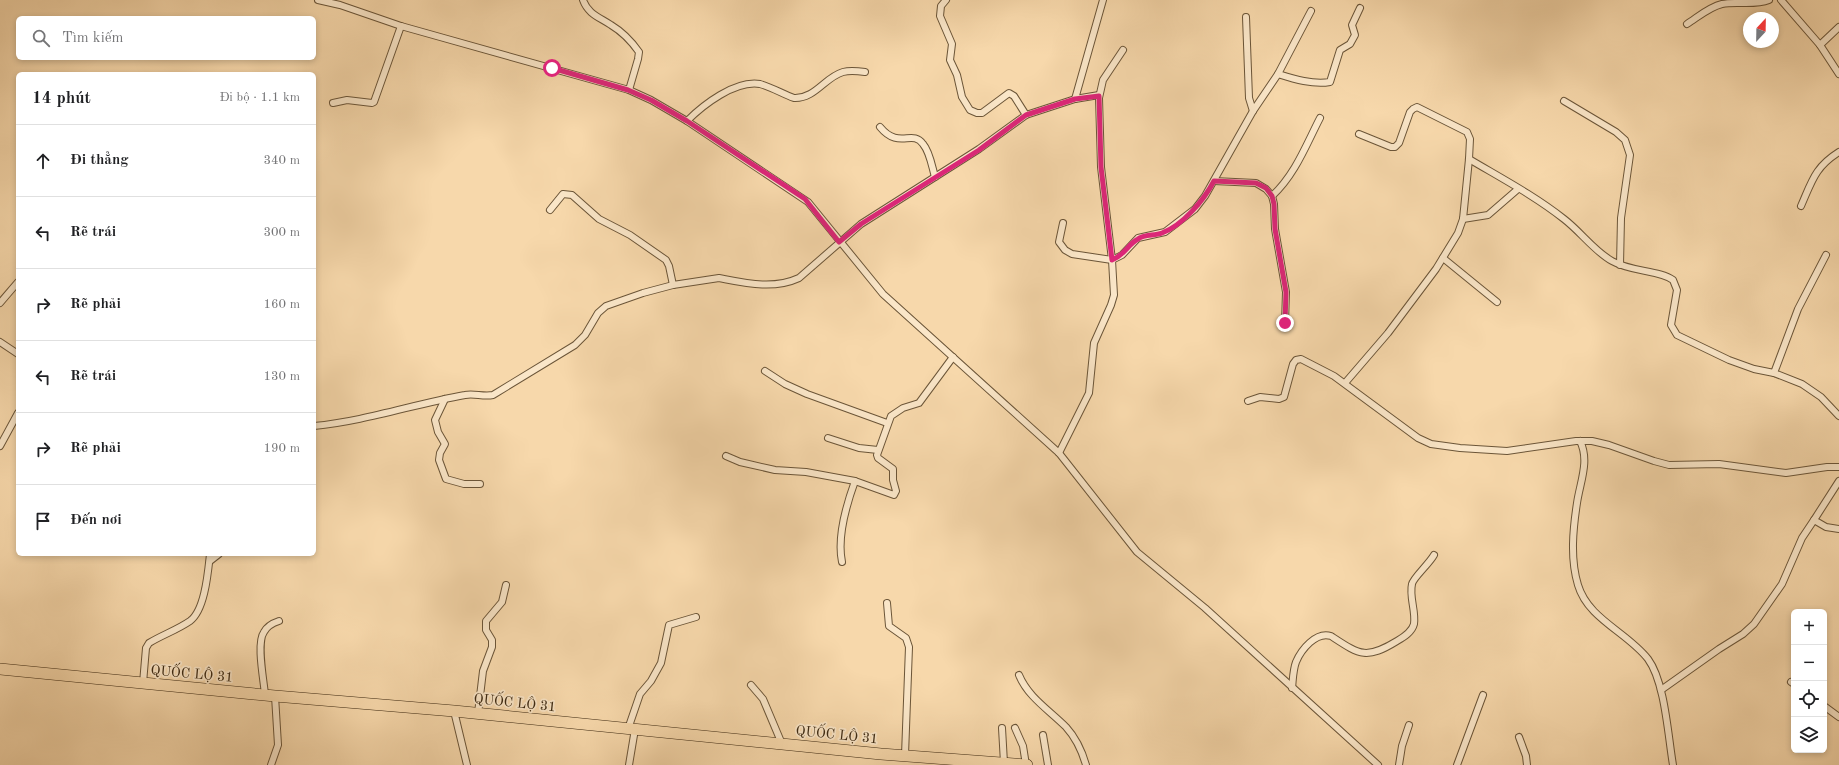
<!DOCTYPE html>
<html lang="vi">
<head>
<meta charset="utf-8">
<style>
	body { margin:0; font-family:"Old Standard TT",serif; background:#f6f6f6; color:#202124 }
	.controls { position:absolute; right:12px; bottom:12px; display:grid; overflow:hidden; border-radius:6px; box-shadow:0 2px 6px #0003 }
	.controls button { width:36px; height:36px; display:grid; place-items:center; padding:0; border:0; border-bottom:1px solid #e0e0e0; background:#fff; color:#202124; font:20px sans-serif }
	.compass { position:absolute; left:1743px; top:12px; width:36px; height:36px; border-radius:50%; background:#fff; box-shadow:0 2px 6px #0003; rotate:22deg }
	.stop { position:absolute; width:12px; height:12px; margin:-9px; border:3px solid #db2777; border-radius:50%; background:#fff }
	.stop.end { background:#db2777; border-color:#fff; box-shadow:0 1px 4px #0008 }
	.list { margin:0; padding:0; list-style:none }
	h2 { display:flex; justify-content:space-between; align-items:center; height:52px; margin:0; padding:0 16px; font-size:17px }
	h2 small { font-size:13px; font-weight:400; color:#757577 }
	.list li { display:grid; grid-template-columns:26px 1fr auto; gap:12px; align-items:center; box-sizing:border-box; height:72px; padding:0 16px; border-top:1px solid #e0e0e0 }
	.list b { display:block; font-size:15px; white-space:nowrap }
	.list em { font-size:13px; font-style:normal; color:#757577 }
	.icon { flex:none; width:22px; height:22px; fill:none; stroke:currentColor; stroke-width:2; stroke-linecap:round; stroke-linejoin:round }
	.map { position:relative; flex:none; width:1839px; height:765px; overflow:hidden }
	.search { position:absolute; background:#fff; box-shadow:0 2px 6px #0003; left:16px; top:16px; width:300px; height:44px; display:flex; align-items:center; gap:10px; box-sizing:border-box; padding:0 14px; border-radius:6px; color:#757577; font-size:15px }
	.panel { position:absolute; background:#fff; box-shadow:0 2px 6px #0003; left:16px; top:72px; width:300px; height:484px; border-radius:6px }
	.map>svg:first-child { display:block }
</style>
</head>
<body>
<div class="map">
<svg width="1839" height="765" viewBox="0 0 1839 765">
	<rect width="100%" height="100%" fill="#f7d8ab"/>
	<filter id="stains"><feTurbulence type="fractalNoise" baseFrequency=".005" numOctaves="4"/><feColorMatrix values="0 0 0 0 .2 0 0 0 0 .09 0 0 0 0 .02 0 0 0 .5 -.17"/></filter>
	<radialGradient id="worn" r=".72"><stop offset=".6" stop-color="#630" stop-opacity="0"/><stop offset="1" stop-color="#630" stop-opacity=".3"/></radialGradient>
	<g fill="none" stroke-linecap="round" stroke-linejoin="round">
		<defs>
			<g id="street">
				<polyline points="318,0 340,5 401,26 629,90 651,100 687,121 808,202 883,294 1059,453 1137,552 1205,608 1378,765"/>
				<path d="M583,0C588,14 599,17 611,25C621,31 632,42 639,52L638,59L629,90"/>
				<polyline points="1781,0 1820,45 1839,74"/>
				<polyline points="1246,17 1249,98 1253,111"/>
				<path d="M1687,24C1698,17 1709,7 1722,4C1738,1 1754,6 1769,0"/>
				<polyline points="1820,45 1839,27"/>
				<path d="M1278,74C1294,79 1313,85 1330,82L1340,50L1350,44L1355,35L1352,25L1360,8"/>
				<polyline points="1075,99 1103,0"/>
				<polyline points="1564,101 1616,132 1625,140 1630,155 1621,218 1620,265"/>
				<polyline points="333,103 347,100 372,103 374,102 401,26"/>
				<polyline points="1026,115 1075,99 1099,95"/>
				<path d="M687,121C703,105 735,80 760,84C771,87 783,94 794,98C815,99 825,77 843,72C850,70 858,71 865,72"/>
				<path d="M880,127C899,150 912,129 923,144C930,152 932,167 935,177"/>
				<path d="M1469,159C1501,178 1535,196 1564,219C1581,232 1594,251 1612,261C1631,272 1659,270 1673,280L1677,290L1671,325L1677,335L1729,360L1754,369L1774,373L1802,384L1821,397L1839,416"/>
				<polyline points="1214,181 1256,183 1266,189 1272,196 1274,204 1275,229 1286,292 1285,323"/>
				<path d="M1272,196C1295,175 1306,145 1320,118"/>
				<path d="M1801,206C1812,181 1815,167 1839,152"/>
				<polyline points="550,210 563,194 572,195 599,219 630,235 666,260 669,266 673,285"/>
				<polyline points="1463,219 1488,215 1518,189"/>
				<polyline points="1063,223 1059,242 1065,250 1072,254 1112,260 1122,255 1138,238 1165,232 1195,209 1205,196 1253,111 1278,74 1311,11"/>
				<polyline points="1443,258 1497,302"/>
				<polyline points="0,303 18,282"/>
				<polyline points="0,342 18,354"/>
				<polyline points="765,371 785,384 807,394 887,423"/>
				<polyline points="1774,373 1798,309 1826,255"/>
				<polyline points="1345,383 1388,333 1436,269 1458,233 1463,219 1469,159 1470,139 1467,132 1417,107 1413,109 1410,112 1399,143 1395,147 1391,147 1359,134"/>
				<polyline points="445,399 435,420 438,432 445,444 440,453 439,460 446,479 464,484 480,484"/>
				<polyline points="1248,401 1260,397 1279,399 1284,397 1293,364 1296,360 1301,359 1334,376 1418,438 1431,444 1460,448 1507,451 1576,441 1592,441 1609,445 1654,461 1669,465 1719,464 1786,473 1827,467 1839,467"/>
				<path d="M314,426C366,421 414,404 465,395C474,393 483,397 493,395L575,345L585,335L598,313L606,306L643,293L673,285L719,278C745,283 773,290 799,278L861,224L979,149L1026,115L1014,96L1009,93L982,113H977L970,110L962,97L957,75L950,60L952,44L940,16L941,6L946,0"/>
				<polyline points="828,438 859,448 878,450"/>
				<path d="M1580,441C1590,461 1580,482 1577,503C1573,529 1570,559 1578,585C1588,619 1627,632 1648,659C1665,682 1668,736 1673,765"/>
				<polyline points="0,446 18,413"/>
				<polyline points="1059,453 1089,393 1094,343 1111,305 1114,295 1112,260 1101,167 1099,98 1103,80 1123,50"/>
				<polyline points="726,456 740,462 775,470 806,472 855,481 894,495 896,491 893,480 893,469 878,458 877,455 891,416 903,408 919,403 953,357"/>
				<polyline points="1839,481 1814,520 1826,527 1839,529"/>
				<polyline points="210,561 219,554"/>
				<path d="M842,562C837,538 847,503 855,481"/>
				<polyline points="887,603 889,626 906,638 909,647 905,755"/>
				<path d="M1019,675C1028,697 1049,710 1066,727C1076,738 1082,751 1086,765"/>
				<polyline points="1791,682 1794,684"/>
				<path d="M143,683L146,648L149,643C162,635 177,630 190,621C205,610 208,572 210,554"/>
				<polyline points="751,685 763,699 782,744"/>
				<path d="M1292,688C1293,679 1293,670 1296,662C1301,650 1316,631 1331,636C1360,655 1366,660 1397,641C1404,637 1412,632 1414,624C1416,611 1409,597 1412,584C1413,578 1429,564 1434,555"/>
				<polyline points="1661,690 1719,649 1743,634 1754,624 1782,584 1802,538 1814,520"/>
				<path d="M265,695C264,681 256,643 264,632C267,626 273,623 279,621"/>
				<polyline points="1824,706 1839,717"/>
				<polyline points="454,711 467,765"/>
				<polyline points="478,713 483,671 492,647 492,640 486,630 486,621 502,602 506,585"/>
				<polyline points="1002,728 1004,763"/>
				<polyline points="1015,728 1023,746 1026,765"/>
				<polyline points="628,729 640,694 651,681 661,663 669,625 696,617"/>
				<polyline points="1043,735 1048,765"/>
				<polyline points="1519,737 1526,756 1527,765"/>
				<polyline points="271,765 278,745 275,696"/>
				<polyline points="629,765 635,729"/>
				<polyline points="1399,765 1402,746 1409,725"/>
				<polyline points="1457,765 1483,695"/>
			</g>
			<polyline id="highway" points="0,669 275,696 454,711 881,754 1027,765"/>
		</defs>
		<use href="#street" stroke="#6b5538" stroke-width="8"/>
		<use href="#highway" stroke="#3c2912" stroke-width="12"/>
		<use href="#street" stroke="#fae6c8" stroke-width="6"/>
		<use href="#highway" stroke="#f7d8ab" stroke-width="11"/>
	</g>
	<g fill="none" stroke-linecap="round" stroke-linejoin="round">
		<path stroke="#db2777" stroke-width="5" d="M552,68L628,90L651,100L687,121L805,199L839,242L861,224L979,150L1026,115L1075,99L1099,96L1101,167L1112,260C1126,254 1127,245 1138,239C1144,234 1154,236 1162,233C1183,225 1204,200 1214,181L1256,183L1266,188L1272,196L1274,204L1275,229L1286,292L1285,323"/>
	</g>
	<g text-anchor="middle" stroke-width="3.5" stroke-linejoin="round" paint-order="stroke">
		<g font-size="14" fill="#3c2912" stroke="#fae6c8">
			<text transform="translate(192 673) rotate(5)" y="5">QUỐC LỘ 31</text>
			<text transform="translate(515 702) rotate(6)" y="5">QUỐC LỘ 31</text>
			<text transform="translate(837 734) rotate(6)" y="5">QUỐC LỘ 31</text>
		</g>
	</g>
	<rect width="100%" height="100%" filter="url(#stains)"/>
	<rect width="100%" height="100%" fill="url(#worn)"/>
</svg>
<div class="controls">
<button>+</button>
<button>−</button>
<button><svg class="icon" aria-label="locate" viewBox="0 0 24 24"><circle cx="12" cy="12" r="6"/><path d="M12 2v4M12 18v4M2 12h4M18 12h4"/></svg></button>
<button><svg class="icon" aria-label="layers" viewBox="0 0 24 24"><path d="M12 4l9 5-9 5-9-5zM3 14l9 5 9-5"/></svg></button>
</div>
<svg class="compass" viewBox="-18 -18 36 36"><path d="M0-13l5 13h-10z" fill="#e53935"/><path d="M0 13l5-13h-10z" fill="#757577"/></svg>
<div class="stop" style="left:552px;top:68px"></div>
<div class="stop end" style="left:1285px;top:323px"></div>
<div class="search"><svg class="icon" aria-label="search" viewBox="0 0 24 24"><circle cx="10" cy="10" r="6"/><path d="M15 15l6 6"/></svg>Tìm kiếm</div>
<section class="panel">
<h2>14 phút<small>Đi bộ · 1.1 km</small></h2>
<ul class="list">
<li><svg class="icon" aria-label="ahead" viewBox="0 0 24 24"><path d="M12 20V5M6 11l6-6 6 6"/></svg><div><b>Đi thẳng</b></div><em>340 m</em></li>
<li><svg class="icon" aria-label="left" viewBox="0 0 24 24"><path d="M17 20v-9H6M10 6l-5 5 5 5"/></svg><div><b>Rẽ trái</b></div><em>300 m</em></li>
<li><svg class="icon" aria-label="right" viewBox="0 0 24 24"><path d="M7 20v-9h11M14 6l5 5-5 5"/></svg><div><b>Rẽ phải</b></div><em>160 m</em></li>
<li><svg class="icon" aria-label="left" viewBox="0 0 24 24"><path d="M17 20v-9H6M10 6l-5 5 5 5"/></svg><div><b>Rẽ trái</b></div><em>130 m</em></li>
<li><svg class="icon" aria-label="right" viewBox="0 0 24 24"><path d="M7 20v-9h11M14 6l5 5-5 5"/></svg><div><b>Rẽ phải</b></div><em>190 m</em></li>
<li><svg class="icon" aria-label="arrive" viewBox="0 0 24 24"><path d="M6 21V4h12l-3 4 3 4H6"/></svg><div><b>Đến nơi</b></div></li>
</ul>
</section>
</div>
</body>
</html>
